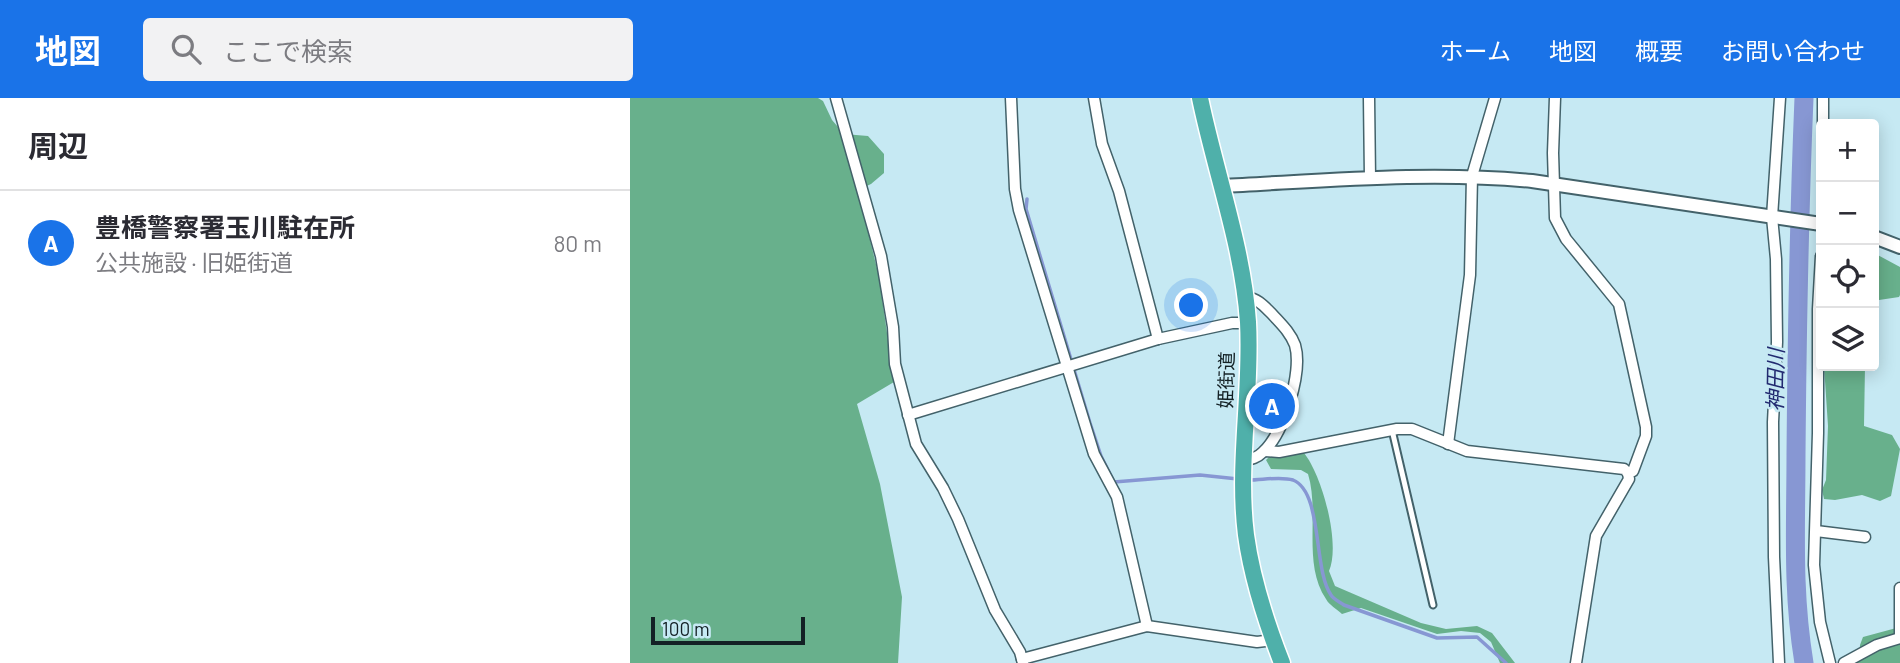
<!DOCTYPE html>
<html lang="ja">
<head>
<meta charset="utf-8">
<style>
	body { margin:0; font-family:Barlow,"Noto Sans JP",sans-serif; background:#f2f2f3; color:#2b2b33 }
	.controls { position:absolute; right:21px; top:21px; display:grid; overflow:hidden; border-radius:7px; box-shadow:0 4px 18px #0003 }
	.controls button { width:63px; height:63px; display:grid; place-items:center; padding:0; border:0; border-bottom:2px solid #e1e1e2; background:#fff; color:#2b2b33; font:35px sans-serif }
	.scale { position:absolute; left:21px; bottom:18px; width:154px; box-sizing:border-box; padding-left:7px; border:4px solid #132024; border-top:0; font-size:19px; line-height:24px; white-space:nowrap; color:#132024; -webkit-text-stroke:5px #c6e9f3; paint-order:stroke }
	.you { position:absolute; left:562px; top:208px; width:24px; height:24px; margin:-18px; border:5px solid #fff; border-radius:50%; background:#1a73e8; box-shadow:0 0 0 10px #1a73e833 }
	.badge { display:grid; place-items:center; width:46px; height:46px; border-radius:50%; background:#1a73e8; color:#fff; font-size:23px; font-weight:700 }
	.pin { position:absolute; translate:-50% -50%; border:4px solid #fff; box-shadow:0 2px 7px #0006 }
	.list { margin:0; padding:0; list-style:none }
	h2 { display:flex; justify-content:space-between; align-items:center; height:91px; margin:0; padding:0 28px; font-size:30px }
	h2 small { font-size:23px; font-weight:400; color:#7c7c81 }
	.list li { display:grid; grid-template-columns:46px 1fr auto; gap:21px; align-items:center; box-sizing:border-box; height:105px; padding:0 28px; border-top:2px solid #e1e1e2 }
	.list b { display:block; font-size:26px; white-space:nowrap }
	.list p { margin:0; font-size:23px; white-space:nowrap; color:#7c7c81 }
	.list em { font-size:23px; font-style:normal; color:#7c7c81 }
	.icon { flex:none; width:38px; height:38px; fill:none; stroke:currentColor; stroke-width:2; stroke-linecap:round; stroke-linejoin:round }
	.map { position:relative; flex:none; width:1270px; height:565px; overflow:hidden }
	header { display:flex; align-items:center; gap:42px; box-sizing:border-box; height:98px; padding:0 35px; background:#1a73e8; color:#fff }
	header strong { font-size:33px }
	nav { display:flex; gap:38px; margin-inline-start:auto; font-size:24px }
	.search { width:490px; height:63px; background:#f2f2f3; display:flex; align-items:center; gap:18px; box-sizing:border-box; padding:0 24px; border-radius:7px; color:#7c7c81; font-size:26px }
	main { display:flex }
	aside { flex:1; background:#fff }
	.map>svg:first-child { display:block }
</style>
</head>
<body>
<header>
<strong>地図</strong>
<div class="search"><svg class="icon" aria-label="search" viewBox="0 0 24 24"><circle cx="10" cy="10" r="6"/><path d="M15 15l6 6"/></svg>ここで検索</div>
<nav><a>ホーム</a><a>地図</a><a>概要</a><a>お問い合わせ</a></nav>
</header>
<main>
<aside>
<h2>周辺<small></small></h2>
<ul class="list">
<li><span class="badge">A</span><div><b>豊橋警察署玉川駐在所</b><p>公共施設 · 旧姫街道</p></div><em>80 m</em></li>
</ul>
</aside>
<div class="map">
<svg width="1270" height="565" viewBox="0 0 1270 565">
	<rect width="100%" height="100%" fill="#c6e9f3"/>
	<g fill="#68b08c">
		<polygon points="0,0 188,0 193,3 202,22 214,36 238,38 254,56 254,75 241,86 228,92 249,179 264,284 227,306 250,386 272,499 268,565 0,565"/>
		<polygon points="1244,155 1270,169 1270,197 1269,199 1249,202 1244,219"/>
		<polygon points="1194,268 1235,268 1234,328 1262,337 1270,351 1261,398 1250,403 1232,397 1205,402 1194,401 1192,392 1196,382 1198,328"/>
		<path d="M674,355C692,377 711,446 699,473L705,488L791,525L816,531L847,528L862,535L885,565H870L861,544L850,535L831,533L807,536L731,510L712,516C707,511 699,507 696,501C672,465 690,415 678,376L671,372L641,371L636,362L641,357Z"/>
		<polygon points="1270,529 1270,565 1224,565 1229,562 1230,547 1233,539"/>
	</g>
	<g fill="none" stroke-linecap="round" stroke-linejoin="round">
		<g stroke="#8797d3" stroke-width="3.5">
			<polyline points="397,101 396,111 460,325 471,358 484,384 570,377 608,381"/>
			<path d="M619,382C632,382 651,378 663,382C693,394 683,472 701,497C703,501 710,504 714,507L807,540L847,539L876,565"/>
		</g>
		<path stroke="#8797d3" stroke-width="19" d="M1174,565C1162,492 1166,430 1166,357C1167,238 1169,119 1174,0"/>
		<defs>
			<polyline id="service" points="762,332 803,507"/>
			<g id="minor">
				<polyline points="206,0 251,158 263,229 265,266 286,346 313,390 328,421 365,512 390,554 393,565"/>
				<polyline points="381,0 385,91 389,112 464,356 487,399 517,528"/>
				<polyline points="464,0 472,46 489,93 528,241"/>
				<polyline points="739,0 740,80"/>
				<polyline points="925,0 923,55 925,120 936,141 989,206 1016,329 1016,338 1003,373 998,375 999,381 966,438 946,565"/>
				<polyline points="1193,0 1193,26"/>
				<polyline points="1191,158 1188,211 1188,335 1184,467 1190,524 1200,565"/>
				<polyline points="278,317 528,241 602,225 618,225"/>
				<polyline points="818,346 840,177 842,78 865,0"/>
				<polyline points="635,353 649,354 767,331 782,331 837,353 994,371 998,375"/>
				<path d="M614,362C622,361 627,360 633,354C654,335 673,274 665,247C660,234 651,226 642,216C633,207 628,201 616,199"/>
				<polyline points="1186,433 1235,439"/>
				<polyline points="1270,540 1270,490"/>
				<polyline points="392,561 517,528 627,544 643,542"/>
				<polyline points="1149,565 1144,459 1143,324 1147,244 1146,161 1142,119 1150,0"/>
				<polyline points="1214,565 1247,547 1270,540"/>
			</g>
			<g id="tertiary">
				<path d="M591,88C694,83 798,73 902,83L1191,126"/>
				<polyline points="1244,139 1270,149"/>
			</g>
			<path id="trunk" d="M570,0C585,73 613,149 618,224C622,295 607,366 616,437C622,481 636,524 652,565"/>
		</defs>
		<use href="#service" stroke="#43626a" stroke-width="9"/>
		<use href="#minor" stroke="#43626a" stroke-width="13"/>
		<use href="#tertiary" stroke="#43626a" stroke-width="16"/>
		<use href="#trunk" stroke="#fff" stroke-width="19"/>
		<use href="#service" stroke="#fff" stroke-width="5"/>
		<use href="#minor" stroke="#fff" stroke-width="10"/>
		<use href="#tertiary" stroke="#fff" stroke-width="12"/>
		<use href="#trunk" stroke="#4fb0aa" stroke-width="16"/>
	</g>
	<g text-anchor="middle" stroke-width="5" stroke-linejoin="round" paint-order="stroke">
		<g font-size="19" fill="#132024" stroke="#c6e9f3">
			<text transform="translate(596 282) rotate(-88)" y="7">姫街道</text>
		</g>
		<g font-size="21" font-style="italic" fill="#222a70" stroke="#c6e9f3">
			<text transform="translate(1146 282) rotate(-89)" y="7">神田川</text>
		</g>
	</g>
</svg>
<div class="controls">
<button>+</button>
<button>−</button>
<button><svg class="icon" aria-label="locate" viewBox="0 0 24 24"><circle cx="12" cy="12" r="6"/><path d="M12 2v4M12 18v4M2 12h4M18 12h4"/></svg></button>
<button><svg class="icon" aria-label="layers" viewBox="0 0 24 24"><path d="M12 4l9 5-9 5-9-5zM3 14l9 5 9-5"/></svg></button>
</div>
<div class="scale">100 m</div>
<div class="you"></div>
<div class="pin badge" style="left:642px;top:308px">A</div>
</div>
</main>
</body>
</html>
